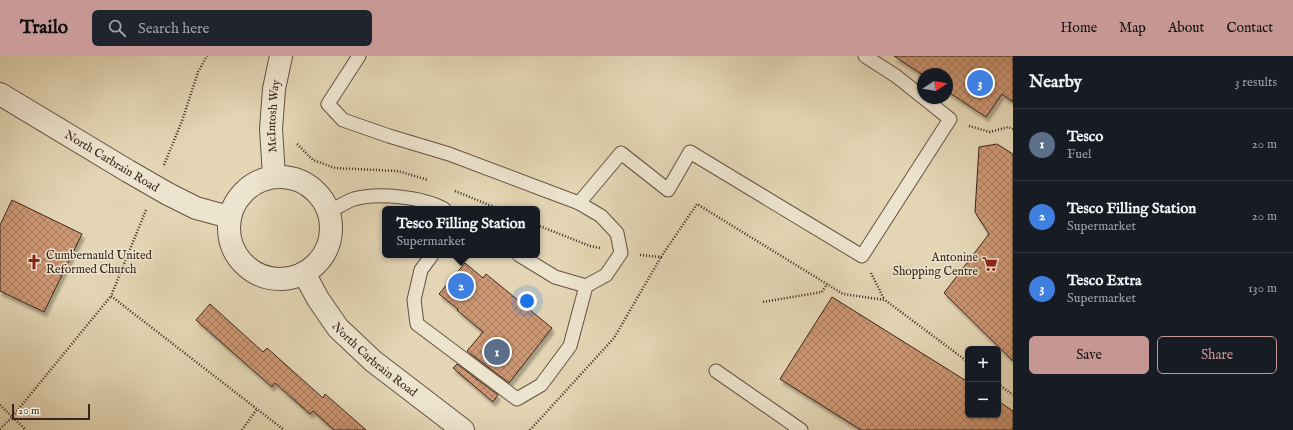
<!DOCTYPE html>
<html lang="en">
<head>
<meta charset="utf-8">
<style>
	body { margin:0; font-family:"IM FELL English",serif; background:#20242c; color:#f1f3f6 }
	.controls { position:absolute; right:12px; bottom:12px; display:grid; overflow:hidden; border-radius:6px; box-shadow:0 1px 3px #0004 }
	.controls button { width:36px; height:36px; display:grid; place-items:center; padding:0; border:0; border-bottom:1px solid #363941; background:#171b24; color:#f1f3f6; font:20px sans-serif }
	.compass { position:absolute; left:917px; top:12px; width:36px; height:36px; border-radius:50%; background:#171b24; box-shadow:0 1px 3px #0004; rotate:78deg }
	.scale { position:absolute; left:12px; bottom:10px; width:78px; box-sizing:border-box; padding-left:4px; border:2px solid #39251c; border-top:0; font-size:11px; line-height:14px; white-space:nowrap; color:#39251c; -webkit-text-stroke:3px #ede4cf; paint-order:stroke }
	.you { position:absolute; left:527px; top:245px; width:14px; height:14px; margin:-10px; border:3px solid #fff; border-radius:50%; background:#1a73e8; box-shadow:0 0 0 6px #1a73e833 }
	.badge { display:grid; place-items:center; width:26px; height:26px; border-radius:50%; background:#c59692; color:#fff; font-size:13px; font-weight:700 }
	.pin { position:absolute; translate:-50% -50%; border:2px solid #fff; box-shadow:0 1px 4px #0006 }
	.popup { position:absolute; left:382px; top:150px; width:158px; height:52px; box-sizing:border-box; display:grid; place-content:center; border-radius:6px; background:#171b24; filter:drop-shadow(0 1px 3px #0005); font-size:13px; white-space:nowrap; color:#9ea1a6 }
	.popup b { font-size:15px; color:#f1f3f6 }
	.popup::after { content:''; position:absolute; left:50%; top:100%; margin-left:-8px; border:8px solid transparent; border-top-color:#171b24 }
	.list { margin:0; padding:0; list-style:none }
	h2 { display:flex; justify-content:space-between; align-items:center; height:52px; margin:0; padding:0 16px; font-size:17px }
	h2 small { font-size:13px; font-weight:400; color:#9ea1a6 }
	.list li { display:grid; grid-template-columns:26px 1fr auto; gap:12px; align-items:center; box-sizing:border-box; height:72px; padding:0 16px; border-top:1px solid #363941 }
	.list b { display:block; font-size:15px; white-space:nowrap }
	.list p { margin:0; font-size:13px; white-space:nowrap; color:#9ea1a6 }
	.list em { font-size:13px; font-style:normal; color:#9ea1a6 }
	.actions { display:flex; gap:8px; padding:12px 16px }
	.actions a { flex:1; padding:9px 0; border:1px solid #c59692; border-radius:6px; text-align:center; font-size:14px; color:#c59692 }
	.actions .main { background:#c59692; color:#111 }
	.icon { flex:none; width:22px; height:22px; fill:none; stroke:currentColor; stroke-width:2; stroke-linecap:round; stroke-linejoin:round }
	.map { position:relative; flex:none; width:1013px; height:374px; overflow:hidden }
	header { display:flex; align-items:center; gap:24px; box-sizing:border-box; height:56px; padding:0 20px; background:#c59692; color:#111 }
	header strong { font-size:19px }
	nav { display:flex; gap:22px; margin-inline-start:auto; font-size:14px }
	.search { width:280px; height:36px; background:#20242c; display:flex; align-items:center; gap:10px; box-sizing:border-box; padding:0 14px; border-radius:6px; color:#9ea1a6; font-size:15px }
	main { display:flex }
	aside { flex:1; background:#171b24 }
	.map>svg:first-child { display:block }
</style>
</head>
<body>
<header>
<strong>Trailo</strong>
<div class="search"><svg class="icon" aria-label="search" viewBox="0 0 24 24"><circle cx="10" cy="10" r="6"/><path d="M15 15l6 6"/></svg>Search here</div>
<nav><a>Home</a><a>Map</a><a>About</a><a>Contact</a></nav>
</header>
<main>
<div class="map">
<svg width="1013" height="374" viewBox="0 0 1013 374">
	<defs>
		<pattern id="building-cross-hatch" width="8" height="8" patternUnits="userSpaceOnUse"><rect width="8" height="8" fill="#cd9773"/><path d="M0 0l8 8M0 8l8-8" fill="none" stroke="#a77b5e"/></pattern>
		<filter id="shadow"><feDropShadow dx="2.5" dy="4.5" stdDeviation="1" flood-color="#0004"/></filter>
	</defs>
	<rect width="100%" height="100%" fill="#e4d6b5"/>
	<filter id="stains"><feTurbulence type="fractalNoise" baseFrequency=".005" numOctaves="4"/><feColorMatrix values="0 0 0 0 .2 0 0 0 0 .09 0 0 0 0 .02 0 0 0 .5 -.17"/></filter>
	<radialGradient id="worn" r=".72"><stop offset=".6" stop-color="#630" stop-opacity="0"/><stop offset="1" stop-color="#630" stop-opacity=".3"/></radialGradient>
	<g fill="url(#building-cross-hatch)" stroke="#39251c" filter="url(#shadow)">
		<polygon points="894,0 1013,0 1013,46 1002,38 986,61 947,35 947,18 923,18 923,19"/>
		<polygon points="997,88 1013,98 1013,305 944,237 989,178 975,156 979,91"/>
		<polygon points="12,144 82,178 44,256 0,235 0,169"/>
		<polygon points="465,207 483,222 486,218 552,272 509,327 467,295 483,276 457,254 458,253 439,238"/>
		<polygon points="832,241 968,326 968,359 998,359 998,345 1013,355 1013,374 861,374 780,323"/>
		<polygon points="210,248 263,296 267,292 323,342 325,338 366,374 334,374 313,355 310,358 275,327 272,331 196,264"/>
		<polygon points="457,308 498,339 493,346 453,312"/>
	</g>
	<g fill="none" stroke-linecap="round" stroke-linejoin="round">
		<defs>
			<g id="service">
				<polyline points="359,0 328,48 343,64 389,80 449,98 579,147 601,160 617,177 621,197 606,219 586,230 555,221 519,199"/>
				<polyline points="579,147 621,97 668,134 690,96 862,200 950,63 896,20 865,0"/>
				<path d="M329,156C337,152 345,146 354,143C377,136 423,141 444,153"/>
				<polyline points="432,199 421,214 414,244 417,268 517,343 541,329 570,290 586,230"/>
				<polyline points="716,315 801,374"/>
			</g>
			<g id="tertiary">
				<polyline points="0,38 128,115"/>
				<path id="s1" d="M274,120L271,73L274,33L281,0"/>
				<circle cx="280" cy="172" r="51"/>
				<polyline points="168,138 196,152 229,161"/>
				<path id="s2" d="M304,217L318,243L338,272L373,305L463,374"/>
			</g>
		</defs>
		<use href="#service" stroke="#645142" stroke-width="15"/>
		<use href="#tertiary" stroke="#645142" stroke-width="24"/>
		<g stroke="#39251c" stroke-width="2.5" stroke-dasharray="1 2" stroke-linecap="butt">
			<polyline points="969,70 990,76 1008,71 1013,73"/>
			<polyline points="297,88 313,104 335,112 398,115 428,124"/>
			<polyline points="164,109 182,65 198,16 207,0"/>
			<polyline points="455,135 499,153"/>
			<polyline points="146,154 111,240 284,374"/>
			<polyline points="537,169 590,190 600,192"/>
			<polyline points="640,199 661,201 697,148 843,238 885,244 968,306"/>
			<polyline points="871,217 884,243"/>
			<polyline points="763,246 822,236 827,228"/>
			<polyline points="998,328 1013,339"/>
			<polyline points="0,349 26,374"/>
			<polyline points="0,373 12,361 111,240"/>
			<polyline points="242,374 257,353"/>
			<polyline points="530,374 614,282 661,201"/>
		</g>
		<use href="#service" stroke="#ede4cf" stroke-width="13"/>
		<use href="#tertiary" stroke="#ede4cf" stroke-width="22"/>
		<defs>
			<polyline id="tertiary-bridge" points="128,115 168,138"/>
		</defs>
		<use href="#tertiary-bridge" stroke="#645142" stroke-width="24" stroke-linecap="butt"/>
		<use href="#tertiary-bridge" stroke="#ede4cf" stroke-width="22"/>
	</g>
	<defs>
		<symbol id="church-bare" viewBox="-9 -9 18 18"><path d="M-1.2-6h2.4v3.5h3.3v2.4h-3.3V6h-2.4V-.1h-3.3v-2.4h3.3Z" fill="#8f2418" stroke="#ede4cf" stroke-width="2.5" paint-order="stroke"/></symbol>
		<symbol id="supermarket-bare" viewBox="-9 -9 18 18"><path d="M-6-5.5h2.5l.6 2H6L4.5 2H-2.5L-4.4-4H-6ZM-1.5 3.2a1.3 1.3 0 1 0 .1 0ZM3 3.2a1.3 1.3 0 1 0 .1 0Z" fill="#8f2418" stroke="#ede4cf" stroke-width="2.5" paint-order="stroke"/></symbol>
	</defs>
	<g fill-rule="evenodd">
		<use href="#church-bare" x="23" y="195" width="22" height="22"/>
		<use href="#supermarket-bare" x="979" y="197" width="22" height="22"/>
	</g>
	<g text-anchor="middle" stroke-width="3" stroke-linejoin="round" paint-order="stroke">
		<g font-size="12" fill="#39251c" stroke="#ede4cf">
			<text dy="4" stroke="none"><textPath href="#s1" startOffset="60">McIntosh Way</textPath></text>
			<text transform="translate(112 105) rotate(31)" y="4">North Carbrain Road</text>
			<text dy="4" stroke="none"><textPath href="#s2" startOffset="113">North Carbrain Road</textPath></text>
		</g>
		<g font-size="12" fill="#39251c" stroke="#ede4cf" text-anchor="start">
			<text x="46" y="203">Cumbernauld United<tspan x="46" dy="14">Reformed Church</tspan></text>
			<text x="978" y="205" text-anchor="end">Antonine<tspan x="978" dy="14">Shopping Centre</tspan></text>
		</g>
	</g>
	<rect width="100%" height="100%" filter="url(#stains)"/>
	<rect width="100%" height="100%" fill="url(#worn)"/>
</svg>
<div class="controls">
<button>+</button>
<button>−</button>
</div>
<svg class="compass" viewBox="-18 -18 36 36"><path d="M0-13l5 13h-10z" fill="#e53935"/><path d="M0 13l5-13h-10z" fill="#9ea1a6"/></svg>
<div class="scale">20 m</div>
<div class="you"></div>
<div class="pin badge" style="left:497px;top:296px;background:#5c6f8a">1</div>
<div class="pin badge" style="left:461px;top:230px;background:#3f7fe0">2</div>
<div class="popup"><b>Tesco Filling Station</b>Supermarket</div>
<div class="pin badge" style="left:980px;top:27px;background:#3f7fe0">3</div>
</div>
<aside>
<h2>Nearby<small>3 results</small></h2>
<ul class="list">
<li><span class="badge" style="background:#5c6f8a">1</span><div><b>Tesco</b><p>Fuel</p></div><em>20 m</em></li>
<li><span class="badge" style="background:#3f7fe0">2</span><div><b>Tesco Filling Station</b><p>Supermarket</p></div><em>20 m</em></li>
<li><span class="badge" style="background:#3f7fe0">3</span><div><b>Tesco Extra</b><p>Supermarket</p></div><em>130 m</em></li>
</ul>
<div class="actions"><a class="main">Save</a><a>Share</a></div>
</aside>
</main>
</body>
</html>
